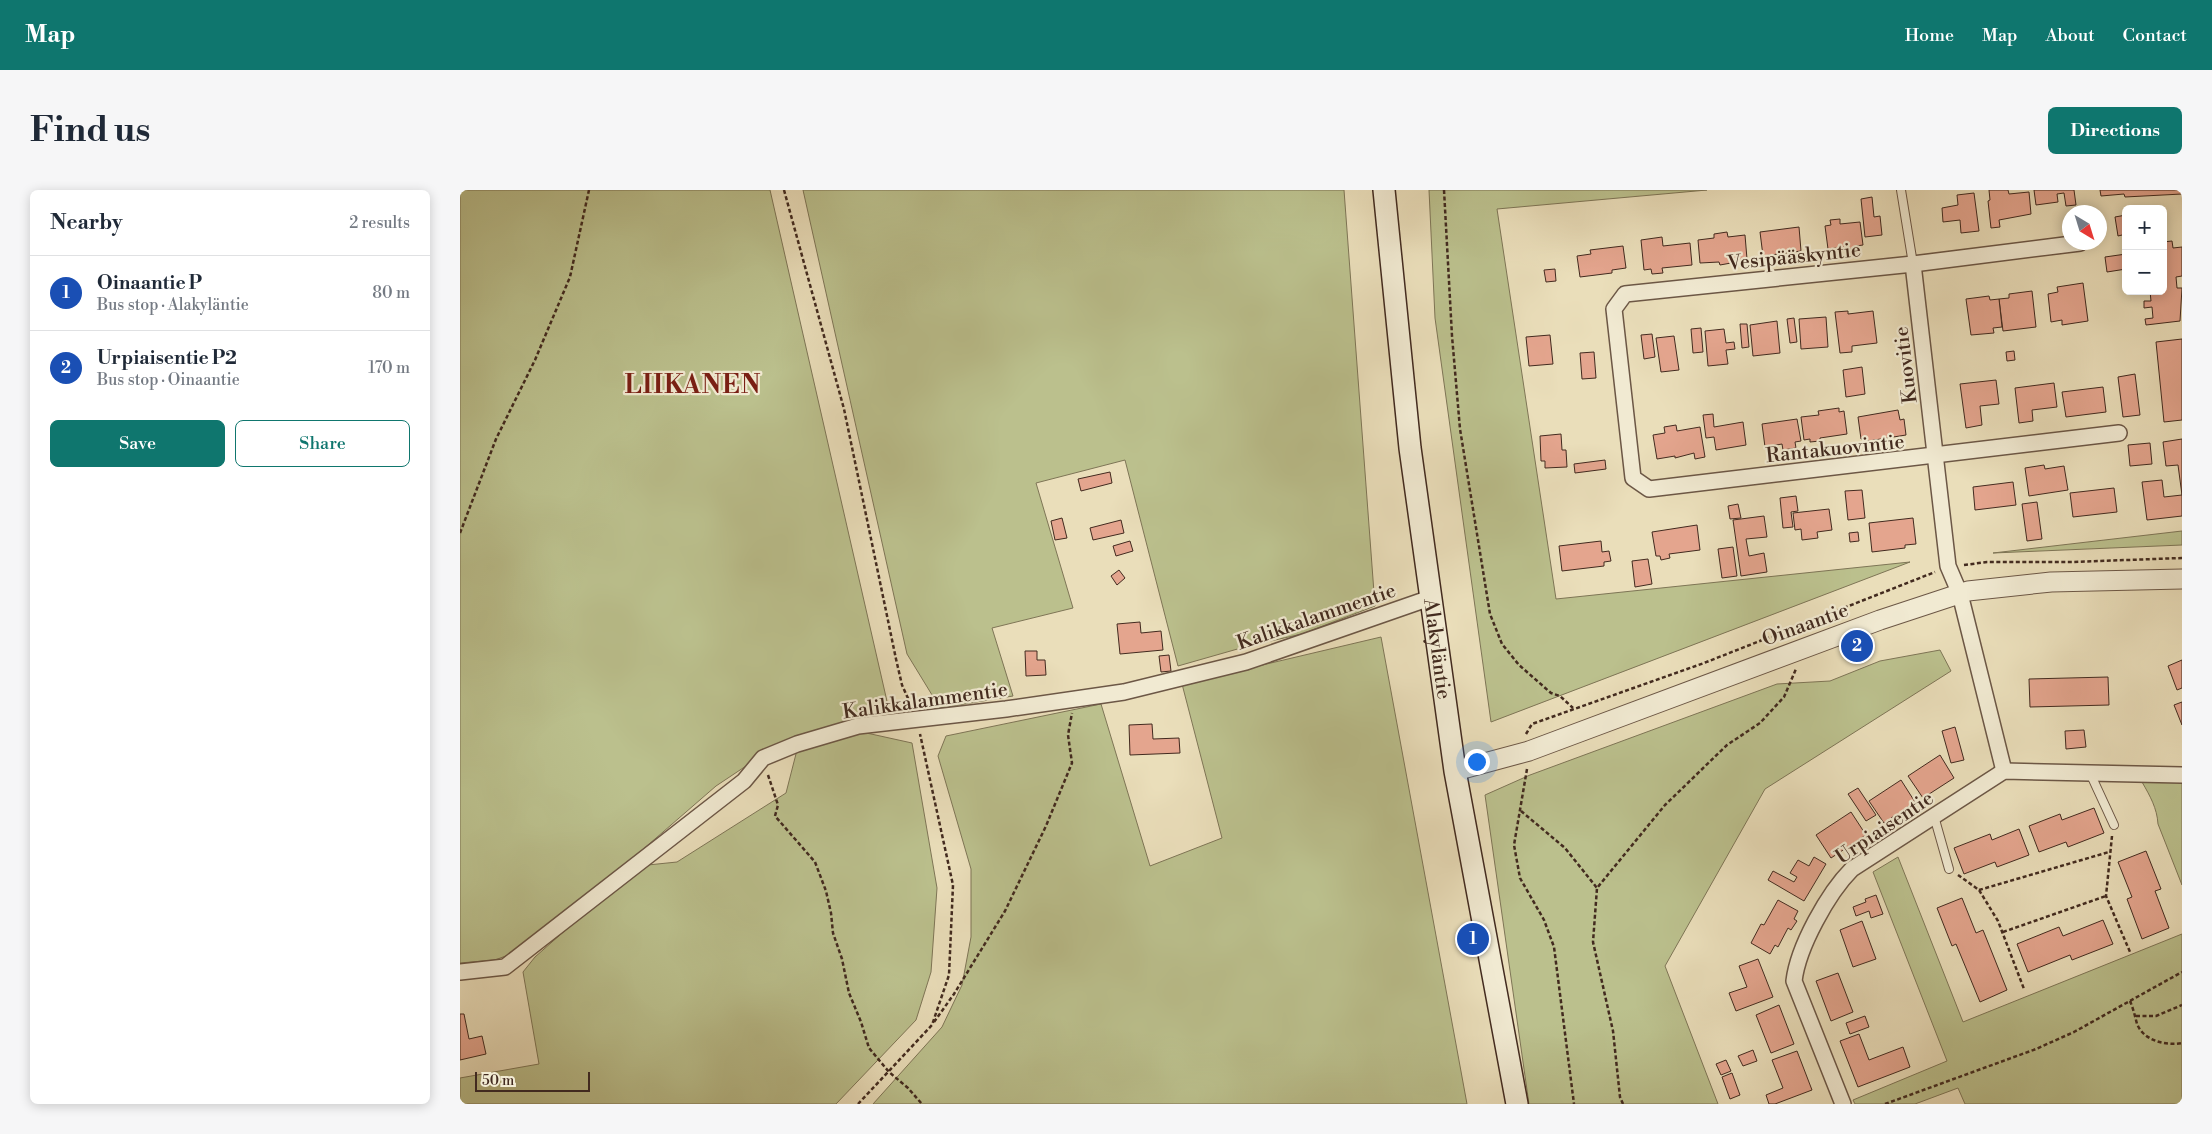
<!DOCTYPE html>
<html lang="en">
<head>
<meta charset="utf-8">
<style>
	body { margin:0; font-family:"Libre Bodoni",serif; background:#f6f6f7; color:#1f2937 }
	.controls { position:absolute; right:15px; top:15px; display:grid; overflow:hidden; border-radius:8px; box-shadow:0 2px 12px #0003 }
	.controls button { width:45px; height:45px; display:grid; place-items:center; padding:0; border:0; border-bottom:1px solid #e0e1e3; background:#fff; color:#1f2937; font:25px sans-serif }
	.compass { position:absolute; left:1602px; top:15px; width:45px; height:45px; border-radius:50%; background:#fff; box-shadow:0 2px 12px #0003; rotate:142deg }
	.scale { position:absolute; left:15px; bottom:12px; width:115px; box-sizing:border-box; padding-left:5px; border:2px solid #422a1f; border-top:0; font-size:14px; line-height:18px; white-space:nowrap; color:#422a1f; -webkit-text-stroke:4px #f1ead2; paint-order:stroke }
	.you { position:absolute; left:1016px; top:571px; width:18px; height:18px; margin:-12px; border:4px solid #fff; border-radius:50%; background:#1a73e8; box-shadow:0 0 0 8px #1a73e833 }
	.badge { display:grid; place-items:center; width:32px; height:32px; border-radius:50%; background:#0f766e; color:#fff; font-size:16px; font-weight:700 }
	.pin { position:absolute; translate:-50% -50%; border:2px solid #fff; box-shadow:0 1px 5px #0006 }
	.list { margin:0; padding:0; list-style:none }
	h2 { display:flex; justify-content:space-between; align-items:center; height:65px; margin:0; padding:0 20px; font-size:21px }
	h2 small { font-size:16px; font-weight:400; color:#747a83 }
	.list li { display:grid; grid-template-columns:32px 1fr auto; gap:15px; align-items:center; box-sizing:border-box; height:75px; padding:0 20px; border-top:1px solid #e0e1e3 }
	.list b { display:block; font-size:19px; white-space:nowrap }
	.list p { margin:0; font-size:16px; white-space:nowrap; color:#747a83 }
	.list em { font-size:16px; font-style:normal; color:#747a83 }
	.actions { display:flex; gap:10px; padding:15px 20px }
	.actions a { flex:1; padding:11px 0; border:1px solid #0f766e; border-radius:8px; text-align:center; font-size:18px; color:#0f766e }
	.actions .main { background:#0f766e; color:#fff }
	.map { position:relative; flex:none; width:1722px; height:914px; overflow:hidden; border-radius:8px }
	header { display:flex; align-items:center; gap:30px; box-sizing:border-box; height:70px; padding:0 25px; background:#0f766e; color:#fff }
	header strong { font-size:24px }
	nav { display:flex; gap:28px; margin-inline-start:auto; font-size:18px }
	.intro { display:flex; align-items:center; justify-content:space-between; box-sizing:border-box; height:120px; padding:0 30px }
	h1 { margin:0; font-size:35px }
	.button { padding:12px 22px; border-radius:8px; background:#0f766e; color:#fff; font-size:18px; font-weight:700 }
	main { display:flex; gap:30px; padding:0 30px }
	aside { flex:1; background:#fff; border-radius:8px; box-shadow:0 2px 12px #0003 }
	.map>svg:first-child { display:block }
</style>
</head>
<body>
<header>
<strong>Map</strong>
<nav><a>Home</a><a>Map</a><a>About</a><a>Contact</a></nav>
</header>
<div class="intro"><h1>Find us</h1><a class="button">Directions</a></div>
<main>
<aside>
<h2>Nearby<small>2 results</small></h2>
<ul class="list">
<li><span class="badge" style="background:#1a4fb4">1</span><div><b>Oinaantie P</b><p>Bus stop · Alakyläntie</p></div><em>80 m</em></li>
<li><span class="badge" style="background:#1a4fb4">2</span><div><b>Urpiaisentie P2</b><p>Bus stop · Oinaantie</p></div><em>170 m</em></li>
</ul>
<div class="actions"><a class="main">Save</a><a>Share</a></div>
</aside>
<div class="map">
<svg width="1722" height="914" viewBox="0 0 1722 914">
	<rect width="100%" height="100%" fill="#eadeba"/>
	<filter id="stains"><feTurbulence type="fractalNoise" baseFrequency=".004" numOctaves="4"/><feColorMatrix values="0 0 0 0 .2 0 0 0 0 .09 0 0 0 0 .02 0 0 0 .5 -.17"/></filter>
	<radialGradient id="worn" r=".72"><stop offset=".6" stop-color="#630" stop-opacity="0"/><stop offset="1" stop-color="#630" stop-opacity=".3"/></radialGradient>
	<g fill="#bbc08d" stroke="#7e7556">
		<polygon points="0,0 310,0 429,520 385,531 301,566 256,596 113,720 59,761 35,770 0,773"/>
		<polygon points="343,0 884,0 915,416 842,444 788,456 718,476 665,270 576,293 613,418 532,438 553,506 480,518 447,464"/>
		<polygon points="969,0 1247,0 1037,19 1096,409 1450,372 1031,532 975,128"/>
		<polygon points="1722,341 1722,355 1533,363"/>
		<polygon points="921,447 1007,914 413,914 482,837 502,795 511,747 511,679 478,566 486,546 641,514 690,676 762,648 722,494"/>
		<polygon points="1480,460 1491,481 1305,599 1205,776 1258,914 1069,914 1025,605 1070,585 1317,494 1370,491 1420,471"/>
		<polygon points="402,542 452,553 477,698 471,782 456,830 376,914 0,914 0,888 79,874 63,782 75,767 178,676 217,672 326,603 337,560"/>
		<path d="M1722,591V695L1698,634C1697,618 1690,606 1682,592Z"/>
		<polygon points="1438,667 1503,832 1722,744 1722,914 1505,914 1498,898 1455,914 1395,914 1393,910 1487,871 1413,682"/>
	</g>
	<g fill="#e4a58e" stroke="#422a1f">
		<polygon points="1529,0 1548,0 1549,4 1569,2 1571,24 1539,30 1540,37 1531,38 1528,11 1530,10"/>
		<polygon points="1574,0 1614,0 1616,15 1606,16 1604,3 1597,4 1598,12 1576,15"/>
		<polygon points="1640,0 1722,0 1722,4 1665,7 1664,4 1641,6"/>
		<polygon points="1514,3 1519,41 1501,43 1500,30 1483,32 1482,18 1498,15 1497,5"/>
		<polygon points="1412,7 1414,27 1420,26 1422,45 1405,47 1401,9"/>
		<polygon points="1666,25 1666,44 1658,46 1655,27"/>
		<polygon points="1380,29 1380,34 1400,32 1403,55 1396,56 1397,58 1385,60 1385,57 1368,59 1365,36 1371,35 1370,30"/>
		<polygon points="1339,37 1341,61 1303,66 1300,42"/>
		<polygon points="1267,42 1268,47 1285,45 1287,69 1271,70 1271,73 1260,75 1259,72 1240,73 1238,50 1254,48 1254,44"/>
		<polygon points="1202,47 1203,56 1230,53 1232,75 1202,78 1203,83 1192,84 1191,79 1184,80 1181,50"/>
		<polygon points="1712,51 1713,58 1722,57 1722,86 1716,87 1717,98 1722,98 1720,131 1686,135 1685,129 1693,128 1692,117 1684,118 1684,111 1691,111 1690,101 1703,101 1703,52"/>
		<polygon points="1163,56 1166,78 1152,80 1152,83 1120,87 1117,66 1131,64 1130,60"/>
		<polygon points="1666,64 1666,79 1647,82 1645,67"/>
		<polygon points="1095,79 1096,91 1086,92 1084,80"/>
		<polygon points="1623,93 1628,131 1602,135 1602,130 1591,132 1588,104 1598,102 1597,97"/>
		<polygon points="1572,101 1576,137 1543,141 1539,109 1549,108 1549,104"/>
		<polygon points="1529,106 1530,110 1539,109 1542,137 1533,138 1534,143 1511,145 1506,109"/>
		<polygon points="1388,121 1388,124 1413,121 1417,153 1392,156 1392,162 1380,163 1375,122"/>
		<polygon points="1366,127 1368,157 1341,159 1339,129"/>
		<polygon points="1334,128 1337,152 1330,153 1327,129"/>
		<polygon points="1317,131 1320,163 1293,166 1290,135"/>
		<polygon points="1280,134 1287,134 1289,157 1282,158"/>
		<polygon points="1241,138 1243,162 1233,163 1231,139"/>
		<polygon points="1264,139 1266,153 1274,152 1275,159 1266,160 1268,174 1248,176 1245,141"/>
		<polygon points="1192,144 1195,167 1184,169 1181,145"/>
		<polygon points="1090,145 1093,174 1069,176 1066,147"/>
		<polygon points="1214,146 1219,180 1201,182 1196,148"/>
		<polygon points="1722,149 1722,230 1704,232 1696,152"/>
		<polygon points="1554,161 1555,170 1547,171 1546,162"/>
		<polygon points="1134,162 1136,188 1122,189 1120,163"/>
		<polygon points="1402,177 1405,204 1386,207 1383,180"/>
		<polygon points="1675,184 1680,225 1663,227 1658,187"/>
		<polygon points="1536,190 1539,214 1520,216 1522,235 1506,238 1500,194"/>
		<polygon points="1594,193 1597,217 1572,220 1573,231 1559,233 1555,198"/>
		<polygon points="1643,197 1646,222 1606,227 1602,202"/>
		<polygon points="1379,218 1379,222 1384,221 1387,244 1360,248 1360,251 1350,252 1350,249 1344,250 1341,227 1359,225 1358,221"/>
		<polygon points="1438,220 1440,230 1444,229 1446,245 1408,251 1407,248 1401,249 1398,227"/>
		<polygon points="1253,224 1254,237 1283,232 1286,255 1256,260 1254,247 1246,248 1243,225"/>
		<polygon points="1337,229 1341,251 1335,252 1336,258 1323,260 1322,254 1305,257 1302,234"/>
		<polygon points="1216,235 1217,241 1240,237 1245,267 1235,269 1234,263 1215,268 1215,266 1197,269 1193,245 1205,243 1204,237"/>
		<polygon points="1101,244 1102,260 1106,260 1107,277 1085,278 1085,271 1081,271 1080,246"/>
		<polygon points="1722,249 1722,326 1687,330 1682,292 1702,290 1704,307 1722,305 1718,275 1706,276 1703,252"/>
		<polygon points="1690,253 1692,274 1670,276 1668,255"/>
		<polygon points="1145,270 1146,279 1115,283 1114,274"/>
		<polygon points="1584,275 1585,279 1604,276 1608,300 1569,306 1565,278"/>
		<polygon points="650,282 652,293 621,301 618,289"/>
		<polygon points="1553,292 1556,315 1515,320 1513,297"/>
		<polygon points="1654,298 1657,322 1613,327 1610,303"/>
		<polygon points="1402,300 1405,328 1388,330 1385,301"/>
		<polygon points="1336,306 1338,321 1331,322 1333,337 1323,338 1320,308"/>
		<polygon points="1577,312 1582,349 1567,351 1562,314"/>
		<polygon points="1278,314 1281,328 1270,329 1268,316"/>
		<polygon points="1369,319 1372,340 1357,342 1358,348 1342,350 1341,339 1335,340 1333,323"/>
		<polygon points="1304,326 1307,347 1286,349 1289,366 1304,363 1307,382 1281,386 1273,330"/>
		<polygon points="602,328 607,348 595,350 591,331"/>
		<polygon points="1453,328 1456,354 1445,355 1445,358 1412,362 1409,333"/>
		<polygon points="661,330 664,343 633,350 630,338"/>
		<polygon points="1237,335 1240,360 1209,364 1210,368 1201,370 1200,366 1196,366 1192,342"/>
		<polygon points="1398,342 1399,351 1390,352 1389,343"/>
		<polygon points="670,351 673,361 656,366 653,356"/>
		<polygon points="1141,351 1142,362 1149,361 1151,371 1144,372 1144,376 1102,381 1099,356"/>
		<polygon points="1273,357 1277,386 1262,388 1258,359"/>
		<polygon points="1188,369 1192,394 1175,397 1172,371"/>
		<polygon points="659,380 665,388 657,395 651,386"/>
		<polygon points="680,432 681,443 701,441 703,460 660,464 657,434"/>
		<polygon points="565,461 577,461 577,470 585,470 586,485 566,486"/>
		<polygon points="709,465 711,481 701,482 699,466"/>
		<polygon points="1722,470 1722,498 1717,500 1708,476"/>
		<polygon points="1648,487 1649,515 1570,517 1569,489"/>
		<polygon points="1722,512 1722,535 1714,515"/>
		<polygon points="692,534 693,549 719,548 720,563 670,565 669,535"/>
		<polygon points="1495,537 1504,570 1491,573 1482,541"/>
		<polygon points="1624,540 1626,557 1606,559 1605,541"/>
		<polygon points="1480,565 1494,588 1463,608 1448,586"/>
		<polygon points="1441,590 1455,612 1442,621 1445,624 1437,629 1434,626 1424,633 1409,611"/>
		<polygon points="1398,598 1416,625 1406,631 1388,604"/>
		<polygon points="1634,618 1644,643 1608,657 1606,652 1579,662 1569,636 1600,624 1602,630"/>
		<polygon points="1391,622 1406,645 1371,668 1356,645"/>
		<polygon points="1559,639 1569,665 1537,677 1535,672 1504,684 1494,658 1530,644 1532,650"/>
		<polygon points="1686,661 1701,699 1695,701 1709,738 1682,749 1667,709 1672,707 1658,672"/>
		<polygon points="1354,667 1366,674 1344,711 1308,690 1313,681 1334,692 1337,687 1330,683 1338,670 1349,676"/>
		<polygon points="1416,705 1423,724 1411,728 1409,721 1396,726 1393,717 1406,712 1405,709"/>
		<polygon points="1502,708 1516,743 1523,740 1547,800 1520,812 1496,754 1492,756 1477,718"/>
		<polygon points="1318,710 1338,721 1334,729 1337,731 1331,740 1328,738 1318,757 1315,755 1310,764 1291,753 1301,734 1304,735"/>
		<polygon points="1643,730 1653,754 1612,770 1610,765 1568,782 1557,754 1599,737 1603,746"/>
		<polygon points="1402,731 1416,769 1393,777 1380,740"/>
		<polygon points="1298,769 1313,807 1276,821 1269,803 1287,797 1279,776"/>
		<polygon points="1378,783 1393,822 1371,831 1356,791"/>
		<polygon points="1319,815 1334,854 1311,863 1296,825"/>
		<polygon points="0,824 4,824 9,849 22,846 26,864 0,870"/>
		<polygon points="1405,826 1409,837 1390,844 1386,833"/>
		<polygon points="1399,844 1409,870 1443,857 1450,877 1398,897 1380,851"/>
		<polygon points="1293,860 1297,871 1283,876 1278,866"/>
		<polygon points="1337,861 1352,900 1315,914 1309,914 1306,905 1323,898 1312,870"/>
		<polygon points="1266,870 1271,881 1261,885 1256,874"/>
		<polygon points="1272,883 1280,905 1270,909 1262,887"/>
	</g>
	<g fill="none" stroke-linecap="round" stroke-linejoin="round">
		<defs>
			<g id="service">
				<polyline points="1441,0 1453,74"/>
				<polyline points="1630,583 1654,635"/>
				<polyline points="1474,626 1489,679"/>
			</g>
			<g id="minor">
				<polyline points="1620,53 1453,74 1165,104 1154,119 1173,288 1189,299 1659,243"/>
				<polyline points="1453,74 1488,376 1500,404 1544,581"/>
				<polyline points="0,782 45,777 284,591 303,568 337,554 398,536 546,519 664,502 786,472 970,408"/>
				<path d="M1383,914L1334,791C1338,757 1368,703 1392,679L1544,581L1722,585"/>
			</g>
			<polyline id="tertiary" points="995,581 1069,561 1420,430 1508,401 1591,392 1722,389"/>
			<g id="secondary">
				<path id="s1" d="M924,0L950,258L995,581L1057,914"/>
			</g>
		</defs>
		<use href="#service" stroke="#6c5746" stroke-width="10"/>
		<use href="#minor" stroke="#6c5746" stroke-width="18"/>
		<use href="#tertiary" stroke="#6c5746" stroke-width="21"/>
		<use href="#secondary" stroke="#422a1f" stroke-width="24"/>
		<g stroke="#422a1f" stroke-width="2.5" stroke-dasharray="4 2.5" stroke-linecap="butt">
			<polyline points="324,0 384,219 436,469 442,495 451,515"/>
			<polyline points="984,0 992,146 1000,239 1030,424 1042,454 1059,475 1091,503 1100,506 1113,518"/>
			<polyline points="0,343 36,249 75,170 110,87 129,0"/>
			<polyline points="1504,375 1527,372 1612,372 1722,368"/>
			<polyline points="1066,544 1072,534 1244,473 1475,382"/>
			<polyline points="1067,579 1054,655 1060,688 1084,730 1094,757 1114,914"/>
			<polyline points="308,585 318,615 315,626 355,672 366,701 371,723 373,743 382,769 389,803 401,832 409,858 429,882 448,898 462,914"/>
			<polyline points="1061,621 1105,658 1137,698"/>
			<polyline points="1652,646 1646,706 1670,762"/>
			<polyline points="1498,685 1519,700 1538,731 1564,799"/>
			<polyline points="1519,700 1649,662"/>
			<polyline points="1543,742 1646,706"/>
			<path d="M1670,811C1673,818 1675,826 1677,834C1684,851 1706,856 1722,853"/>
			<polyline points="1676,826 1696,826 1722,815"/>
			<polyline points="474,832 494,804 545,721 586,636 612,573 608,545 612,523"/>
			<polyline points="398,914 472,835 489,785 493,695 460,544"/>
			<polyline points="1163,914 1160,907 1153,841 1133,752 1137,698 1205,615 1267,555 1300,533 1324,507 1336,479"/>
			<polyline points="1425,914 1576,859 1614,842 1722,782"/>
		</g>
		<use href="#service" stroke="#f1ead2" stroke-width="8"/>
		<use href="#minor" stroke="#f1ead2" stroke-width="15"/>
		<use href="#tertiary" stroke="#f1ead2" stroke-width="19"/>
		<use href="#secondary" stroke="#f1ead2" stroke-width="21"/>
	</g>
	<g text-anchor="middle" stroke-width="4.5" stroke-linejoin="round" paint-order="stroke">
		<g font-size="20" fill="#422a1f" stroke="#f1ead2">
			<text transform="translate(1334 66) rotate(-6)" y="7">Vesipääskyntie</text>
			<text transform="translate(1445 175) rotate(-97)" y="7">Kuovitie</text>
			<text transform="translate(1375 258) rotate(-6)" y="7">Rantakuovintie</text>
			<text transform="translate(856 426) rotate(-19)" y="7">Kalikkalammentie</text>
			<text transform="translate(1345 434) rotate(-20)" y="7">Oinaantie</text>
			<text dy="7" stroke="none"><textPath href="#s1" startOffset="462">Alakyläntie</textPath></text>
			<text transform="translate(465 510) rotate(-8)" y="7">Kalikkalammentie</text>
			<text transform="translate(1424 637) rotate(-34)" y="7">Urpiaisentie</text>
		</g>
		<g font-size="25" font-weight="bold" letter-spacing="1" fill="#7a1f14" stroke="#f1ead2">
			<text x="233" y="203">LIIKANEN</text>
		</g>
	</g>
	<rect width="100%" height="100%" filter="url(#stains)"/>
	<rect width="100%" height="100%" fill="url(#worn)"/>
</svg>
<div class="controls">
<button>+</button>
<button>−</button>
</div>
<svg class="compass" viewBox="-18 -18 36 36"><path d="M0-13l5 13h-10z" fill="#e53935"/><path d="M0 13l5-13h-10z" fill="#747a83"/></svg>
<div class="scale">50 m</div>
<div class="you"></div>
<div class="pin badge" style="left:1013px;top:749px;background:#1a4fb4">1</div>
<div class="pin badge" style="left:1397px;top:456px;background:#1a4fb4">2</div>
</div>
</main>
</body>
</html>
